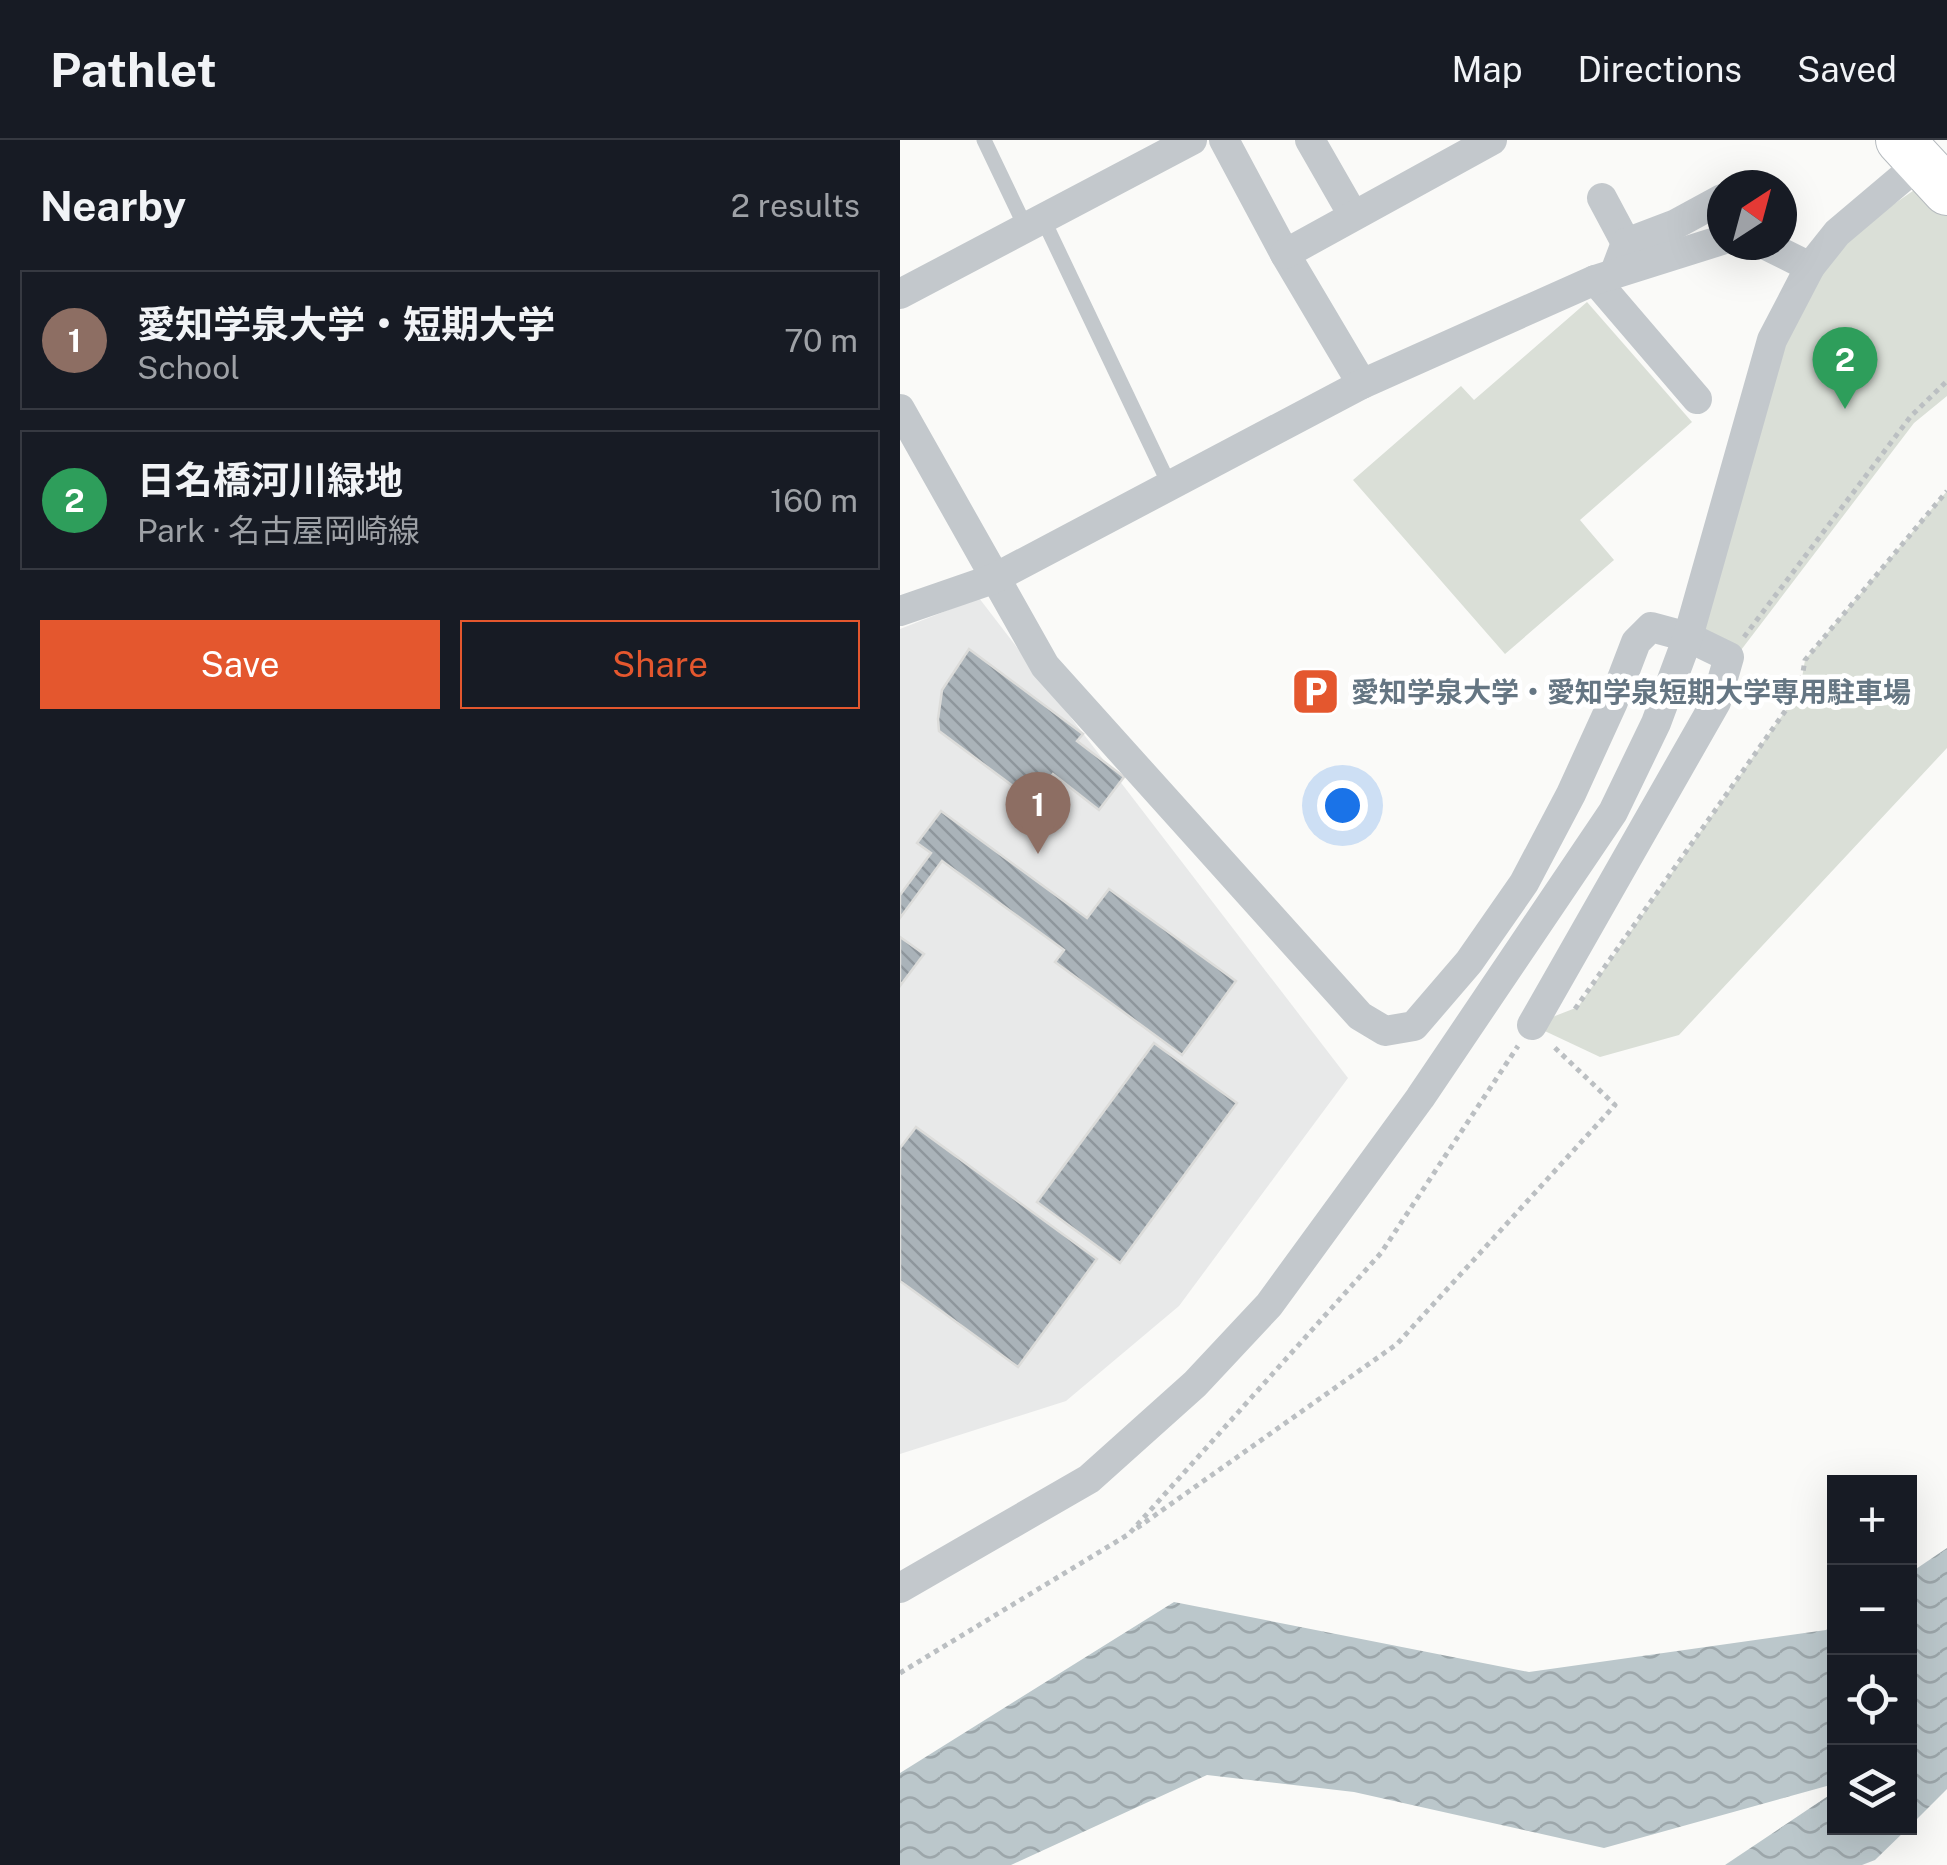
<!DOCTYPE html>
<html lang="en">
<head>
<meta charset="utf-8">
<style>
	body { margin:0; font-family:"Public Sans","Noto Sans JP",sans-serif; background:#20242c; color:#f1f3f6 }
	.controls { position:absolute; right:30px; bottom:30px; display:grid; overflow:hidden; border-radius:0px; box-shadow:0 10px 40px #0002 }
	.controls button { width:90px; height:90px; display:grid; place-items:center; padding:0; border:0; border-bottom:2px solid #363941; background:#171b24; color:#f1f3f6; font:50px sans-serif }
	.compass { position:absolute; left:807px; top:30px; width:90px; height:90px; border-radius:50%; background:#171b24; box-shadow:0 10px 40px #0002; rotate:36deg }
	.you { position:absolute; left:442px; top:665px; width:35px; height:35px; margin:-25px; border:8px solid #fff; border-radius:50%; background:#1a73e8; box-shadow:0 0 0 15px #1a73e833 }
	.badge { display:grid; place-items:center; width:65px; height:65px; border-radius:50%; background:#e4572e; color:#fff; font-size:32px; font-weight:700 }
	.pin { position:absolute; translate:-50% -82px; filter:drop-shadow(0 2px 5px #0008) }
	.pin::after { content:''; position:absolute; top:52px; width:35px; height:30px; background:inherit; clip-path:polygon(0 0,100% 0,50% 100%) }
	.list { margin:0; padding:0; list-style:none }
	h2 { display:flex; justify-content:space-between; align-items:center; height:130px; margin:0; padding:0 40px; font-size:42px }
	h2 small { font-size:32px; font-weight:400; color:#9ea1a6 }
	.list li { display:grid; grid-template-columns:65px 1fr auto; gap:30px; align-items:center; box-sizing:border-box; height:140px; margin:0 20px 20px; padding:0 20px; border:2px solid #363941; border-radius:0px }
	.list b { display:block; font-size:38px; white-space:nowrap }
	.list p { margin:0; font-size:32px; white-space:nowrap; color:#9ea1a6 }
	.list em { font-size:32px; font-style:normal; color:#9ea1a6 }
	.actions { display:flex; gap:20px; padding:30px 40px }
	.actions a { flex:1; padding:22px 0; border:2px solid #e4572e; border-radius:0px; text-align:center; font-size:35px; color:#e4572e }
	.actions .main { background:#e4572e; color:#fff }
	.icon { flex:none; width:55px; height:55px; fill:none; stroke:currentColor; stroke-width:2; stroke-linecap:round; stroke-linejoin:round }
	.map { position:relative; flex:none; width:1047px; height:1725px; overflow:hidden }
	header { display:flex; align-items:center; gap:60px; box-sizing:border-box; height:140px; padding:0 50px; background:#171b24; border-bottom:2px solid #363941 }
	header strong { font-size:48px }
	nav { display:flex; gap:55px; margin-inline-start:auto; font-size:35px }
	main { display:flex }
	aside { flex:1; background:#171b24 }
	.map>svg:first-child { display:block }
</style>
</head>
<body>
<header>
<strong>Pathlet</strong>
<nav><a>Map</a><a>Directions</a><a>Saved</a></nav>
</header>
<main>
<aside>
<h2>Nearby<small>2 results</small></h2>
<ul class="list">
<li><span class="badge" style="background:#8d6e63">1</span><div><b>愛知学泉大学・短期大学</b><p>School</p></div><em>70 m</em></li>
<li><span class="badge" style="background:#2e9e5b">2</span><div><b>日名橋河川緑地</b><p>Park · 名古屋岡崎線</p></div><em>160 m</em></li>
</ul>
<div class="actions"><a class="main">Save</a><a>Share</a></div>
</aside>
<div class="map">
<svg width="1047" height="1725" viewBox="0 0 1047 1725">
	<defs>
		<pattern id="water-waves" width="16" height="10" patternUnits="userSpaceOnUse" patternTransform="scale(2.5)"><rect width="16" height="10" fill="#bbc7cb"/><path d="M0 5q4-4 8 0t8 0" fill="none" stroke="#9ca6aa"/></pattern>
		<pattern id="building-back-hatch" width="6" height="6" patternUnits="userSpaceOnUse" patternTransform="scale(2.5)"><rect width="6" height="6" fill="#aab3b9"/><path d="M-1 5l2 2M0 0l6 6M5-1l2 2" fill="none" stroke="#8e969c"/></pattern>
	</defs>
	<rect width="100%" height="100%" fill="#fafaf8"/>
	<polygon fill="#e8e9e9" points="79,458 448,938 279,1166 166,1261 0,1314 0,489"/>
	<g fill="#dadfd7">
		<polygon points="1023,44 1047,71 1047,256 1014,283 838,514 800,491 878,202 943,99"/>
		<polygon points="687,162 792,282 680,380 714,420 605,514 453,340 561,246 574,260"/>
		<polygon points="1047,351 1047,608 779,895 700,917 632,885 678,867 900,550 905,520"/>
	</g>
	<g fill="url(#water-waves)">
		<polygon points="1047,1408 1047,1649 1010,1686 1010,1433"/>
		<polygon points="274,1462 629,1532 926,1490 934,1484 934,1644 704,1708 454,1652 307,1635 111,1725 0,1725 0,1633"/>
		<polygon points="934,1652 934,1688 1008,1688 975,1720 962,1725 825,1725"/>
	</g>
	<g fill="url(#building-back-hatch)" stroke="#dcdcda" stroke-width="2.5">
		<polygon points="69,509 183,594 177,601 224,637 199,670 153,634 133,661 39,591 38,579 42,550"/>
		<polygon points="41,671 187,778 209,749 336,841 282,915 155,822 164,810 42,721 0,778 0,755 31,713 17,703"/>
		<polygon points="0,797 24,814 0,846"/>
		<polygon points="254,903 337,963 220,1123 137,1062"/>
		<polygon points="16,987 197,1119 118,1227 0,1141 0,1008"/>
	</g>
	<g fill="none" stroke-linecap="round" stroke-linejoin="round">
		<defs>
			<polyline id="primary" points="1000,0 1047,51"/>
		</defs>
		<use href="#primary" stroke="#b5babe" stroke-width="50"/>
		<g stroke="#bbbfc2" stroke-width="5" stroke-dasharray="5 5" stroke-linecap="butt">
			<polyline points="844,497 1011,276 1047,241"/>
			<polyline points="675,869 900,550 905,520 1047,351"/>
			<polyline points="237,1388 497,1204 715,965 652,905"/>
			<polyline points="0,1533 229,1394 481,1113 618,906"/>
		</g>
		<g stroke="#c3c8cc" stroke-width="15">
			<polyline points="84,0 126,88"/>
			<polyline points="143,79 270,346"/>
		</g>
		<g stroke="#c3c8cc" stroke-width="30">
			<polyline points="324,0 385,114 462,244"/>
			<polyline points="410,0 453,75"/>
			<polyline points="702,58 726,103"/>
			<polyline points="866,105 910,127"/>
			<polyline points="385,114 592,0"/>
			<polyline points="715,132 726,103 776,84 822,59"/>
			<polyline points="695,140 797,259"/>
			<polyline points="0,154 292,0"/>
			<polyline points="0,269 145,526 460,876 485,891 514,886 569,822 624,743 671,654 713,562 736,502 751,487 788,497 829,517 816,562 632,885"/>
			<polyline points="0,471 93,439 462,244 695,140 822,100"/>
			<polyline points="0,1448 189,1339 295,1244 369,1165 520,958 713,672 756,583 788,497 872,200 910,127 937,93 1021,22"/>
		</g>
		<use href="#primary" stroke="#fff" stroke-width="48"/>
	</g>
	<defs>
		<symbol id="parking-square" viewBox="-11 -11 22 22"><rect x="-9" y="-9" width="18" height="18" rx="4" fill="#e4572e" stroke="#fff"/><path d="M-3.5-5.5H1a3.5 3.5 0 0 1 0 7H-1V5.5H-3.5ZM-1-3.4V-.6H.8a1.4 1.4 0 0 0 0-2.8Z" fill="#fff"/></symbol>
	</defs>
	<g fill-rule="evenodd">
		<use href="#parking-square" x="388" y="524" width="55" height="55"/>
	</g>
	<g text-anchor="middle" stroke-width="10" stroke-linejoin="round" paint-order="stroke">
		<g font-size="28" font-weight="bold" fill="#657683" stroke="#fff" text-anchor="start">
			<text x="451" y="562">愛知学泉大学・愛知学泉短期大学専用駐車場</text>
		</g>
	</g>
</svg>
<div class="controls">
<button>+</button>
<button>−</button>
<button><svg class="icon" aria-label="locate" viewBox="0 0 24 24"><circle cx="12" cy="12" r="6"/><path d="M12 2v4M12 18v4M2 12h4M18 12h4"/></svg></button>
<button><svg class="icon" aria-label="layers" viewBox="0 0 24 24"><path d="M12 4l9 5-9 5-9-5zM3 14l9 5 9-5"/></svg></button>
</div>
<svg class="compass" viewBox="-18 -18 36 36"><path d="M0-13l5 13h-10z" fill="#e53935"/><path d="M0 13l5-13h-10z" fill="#9ea1a6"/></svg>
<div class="you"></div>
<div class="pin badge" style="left:138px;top:714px;background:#8d6e63">1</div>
<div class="pin badge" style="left:945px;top:269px;background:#2e9e5b">2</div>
</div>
</main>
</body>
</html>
